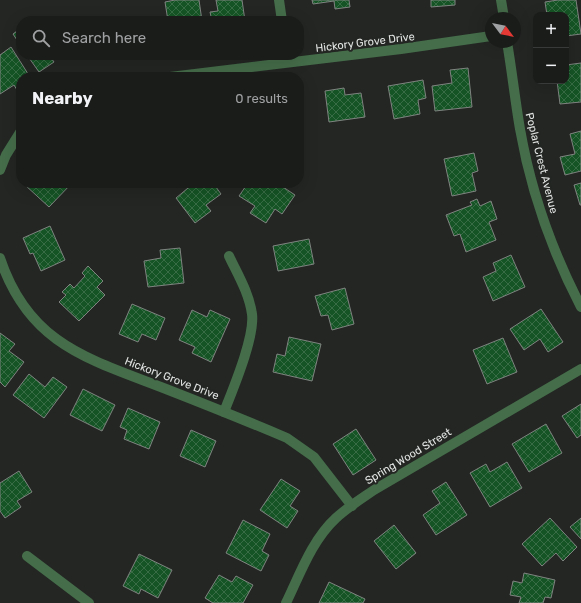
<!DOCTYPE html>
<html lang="en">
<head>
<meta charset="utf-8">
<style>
	body { margin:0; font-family:Rubik,sans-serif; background:#232523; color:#f1f3f6 }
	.controls { position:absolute; right:12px; top:12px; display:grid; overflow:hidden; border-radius:8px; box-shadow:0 4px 16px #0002 }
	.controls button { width:36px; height:36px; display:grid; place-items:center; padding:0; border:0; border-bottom:1px solid #383a39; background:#1a1c1a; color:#f1f3f6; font:20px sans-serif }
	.compass { position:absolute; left:485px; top:12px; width:36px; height:36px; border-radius:50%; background:#1a1c1a; box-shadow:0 4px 16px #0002; rotate:122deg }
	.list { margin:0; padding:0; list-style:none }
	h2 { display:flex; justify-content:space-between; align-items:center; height:52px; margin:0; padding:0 16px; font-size:17px }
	h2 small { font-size:13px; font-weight:400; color:#9fa1a2 }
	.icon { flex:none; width:22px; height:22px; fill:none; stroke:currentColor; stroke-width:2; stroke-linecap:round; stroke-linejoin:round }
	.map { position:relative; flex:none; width:581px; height:603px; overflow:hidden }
	.search { position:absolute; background:#1a1c1a; box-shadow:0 4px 16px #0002; left:16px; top:16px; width:288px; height:44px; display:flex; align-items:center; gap:10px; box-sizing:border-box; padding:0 14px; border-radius:16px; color:#9fa1a2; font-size:15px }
	.panel { position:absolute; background:#1a1c1a; box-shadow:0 4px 16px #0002; left:16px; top:72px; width:288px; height:116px; border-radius:16px }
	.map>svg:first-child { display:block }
</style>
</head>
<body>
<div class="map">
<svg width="581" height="603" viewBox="0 0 581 603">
	<defs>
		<pattern id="building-cross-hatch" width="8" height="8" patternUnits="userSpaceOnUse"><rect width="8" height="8" fill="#155425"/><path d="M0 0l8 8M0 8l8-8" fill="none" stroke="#376c44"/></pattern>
	</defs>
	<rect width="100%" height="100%" fill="#232623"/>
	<g fill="url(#building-cross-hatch)" stroke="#7f8380">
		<polygon points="175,0 199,0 202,21 168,21 165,2"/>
		<polygon points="216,0 242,0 245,21 212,21 210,12 218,11"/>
		<polygon points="312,0 349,0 350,7 335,9 334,1 313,4"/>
		<polygon points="431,0 455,0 455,5 431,7"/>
		<polygon points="558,0 576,0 581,34 566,36 566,15 547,15 545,2"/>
		<polygon points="21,28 21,46 13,34"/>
		<polygon points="11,47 30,77 21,77 21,88 17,90 14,85 0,94 0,55"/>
		<polygon points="27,55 49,55 54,62 39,72"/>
		<polygon points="581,63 581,102 560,104 557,81 566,81 566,65"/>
		<polygon points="468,68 472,107 435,111 432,86 452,83 450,70"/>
		<polygon points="423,80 426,98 418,100 420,114 394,119 388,86"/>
		<polygon points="344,88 345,95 361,93 365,117 329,122 325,91"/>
		<polygon points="299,115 303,137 299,137"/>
		<polygon points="581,131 581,171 565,175 560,157 575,154 570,134"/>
		<polygon points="474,153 478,171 472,173 476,191 452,196 444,159"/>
		<polygon points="27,183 72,183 49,207 25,185"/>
		<polygon points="194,183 213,183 221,194 206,205 211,211 195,223 176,198"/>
		<polygon points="248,183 277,183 295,195 282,214 275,209 266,223 250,213 255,206 239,196"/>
		<polygon points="581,183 581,205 580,205 574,185"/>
		<polygon points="477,199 480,206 491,201 497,219 489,222 496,240 466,252 460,234 454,236 446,215 472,205 470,202"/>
		<polygon points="50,226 65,260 41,271 33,253 30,254 23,238"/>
		<polygon points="309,239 314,264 278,271 273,246"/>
		<polygon points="180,248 184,283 148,287 144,261 161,258 160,250"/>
		<polygon points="511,255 525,287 493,301 483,277 496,271 493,263"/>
		<polygon points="88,266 103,281 97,287 105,295 79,321 59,302 66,295 62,292 70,284 74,288 85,276 82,273"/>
		<polygon points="345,288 354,324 332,330 328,315 321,316 315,296"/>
		<polygon points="132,304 165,318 156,340 142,334 138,342 119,334"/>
		<polygon points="541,309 563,342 548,352 540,339 524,350 510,329"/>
		<polygon points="192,310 207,317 210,310 230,319 211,362 192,353 195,347 179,340"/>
		<polygon points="0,333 15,344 9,351 24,362 5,387 0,382"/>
		<polygon points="289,337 321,344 312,381 273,372 277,354 285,356"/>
		<polygon points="503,338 517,372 487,384 473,350"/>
		<polygon points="29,374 45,387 53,377 67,387 44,418 13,395"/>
		<polygon points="83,389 115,405 102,431 70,415"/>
		<polygon points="581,404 581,435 577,438 562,416"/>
		<polygon points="128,408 160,422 149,449 124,439 127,430 120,427"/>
		<polygon points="546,424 562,453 529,472 512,444"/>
		<polygon points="356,429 376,460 353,475 333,444"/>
		<polygon points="191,430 216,441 205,467 180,456"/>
		<polygon points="507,462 522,488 490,507 470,473 486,464 490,472"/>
		<polygon points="19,471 32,492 17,501 21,507 5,518 0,511 0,483"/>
		<polygon points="281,479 300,491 290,506 298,511 287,528 260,510"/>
		<polygon points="446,482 467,515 436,535 423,515 440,503 432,491"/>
		<polygon points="550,518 577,547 563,561 556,553 542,566 522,544"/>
		<polygon points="581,518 581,539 570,527"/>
		<polygon points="243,520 270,534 262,551 269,555 261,571 226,553"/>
		<polygon points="394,525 416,553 396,569 374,541"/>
		<polygon points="139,554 172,570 158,598 141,589 139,594 123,586"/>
		<polygon points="524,573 555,580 551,598 545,597 543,603 519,603 521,597 510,595 513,581 522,583"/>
		<polygon points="219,575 232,582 236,576 253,585 243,603 213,603 205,598"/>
		<polygon points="329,582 365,599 363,603 319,603"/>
	</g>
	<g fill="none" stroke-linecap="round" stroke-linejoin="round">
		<g stroke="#456d4a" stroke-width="10">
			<polyline points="279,0 282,21"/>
			<polyline points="501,0 504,18"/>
			<path d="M507,42C512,71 515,100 520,129C531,192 552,251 581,307"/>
			<polyline points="170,77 401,49 491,36"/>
			<polyline points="0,170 6,155 21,131"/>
			<path d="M0,258C29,345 89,359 166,389C207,405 247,421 287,438L314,457L352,506"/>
			<path d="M224,412C233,389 255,337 252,314C249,293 238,275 229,256"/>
			<polyline points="27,556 89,603"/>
			<path d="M286,603C300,574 312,540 336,518C348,507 361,499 374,490L581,369"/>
		</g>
	</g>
	<g text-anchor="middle" stroke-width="4" stroke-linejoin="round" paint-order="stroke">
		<g font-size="11" fill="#e2e5e3" stroke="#232623">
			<text transform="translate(365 42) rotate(-7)" y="4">Hickory Grove Drive</text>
			<text transform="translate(542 163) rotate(76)" y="4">Poplar Crest Avenue</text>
			<text transform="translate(172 378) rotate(21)" y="4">Hickory Grove Drive</text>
			<text transform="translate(408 456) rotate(-31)" y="4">Spring Wood Street</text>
		</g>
	</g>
</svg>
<div class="controls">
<button>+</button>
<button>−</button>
</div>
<svg class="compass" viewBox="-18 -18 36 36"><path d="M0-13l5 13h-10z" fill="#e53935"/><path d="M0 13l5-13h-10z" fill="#9fa1a2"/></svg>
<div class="search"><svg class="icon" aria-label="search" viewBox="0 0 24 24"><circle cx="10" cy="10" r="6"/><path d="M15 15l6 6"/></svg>Search here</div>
<section class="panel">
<h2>Nearby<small>0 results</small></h2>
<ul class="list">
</ul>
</section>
</div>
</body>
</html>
